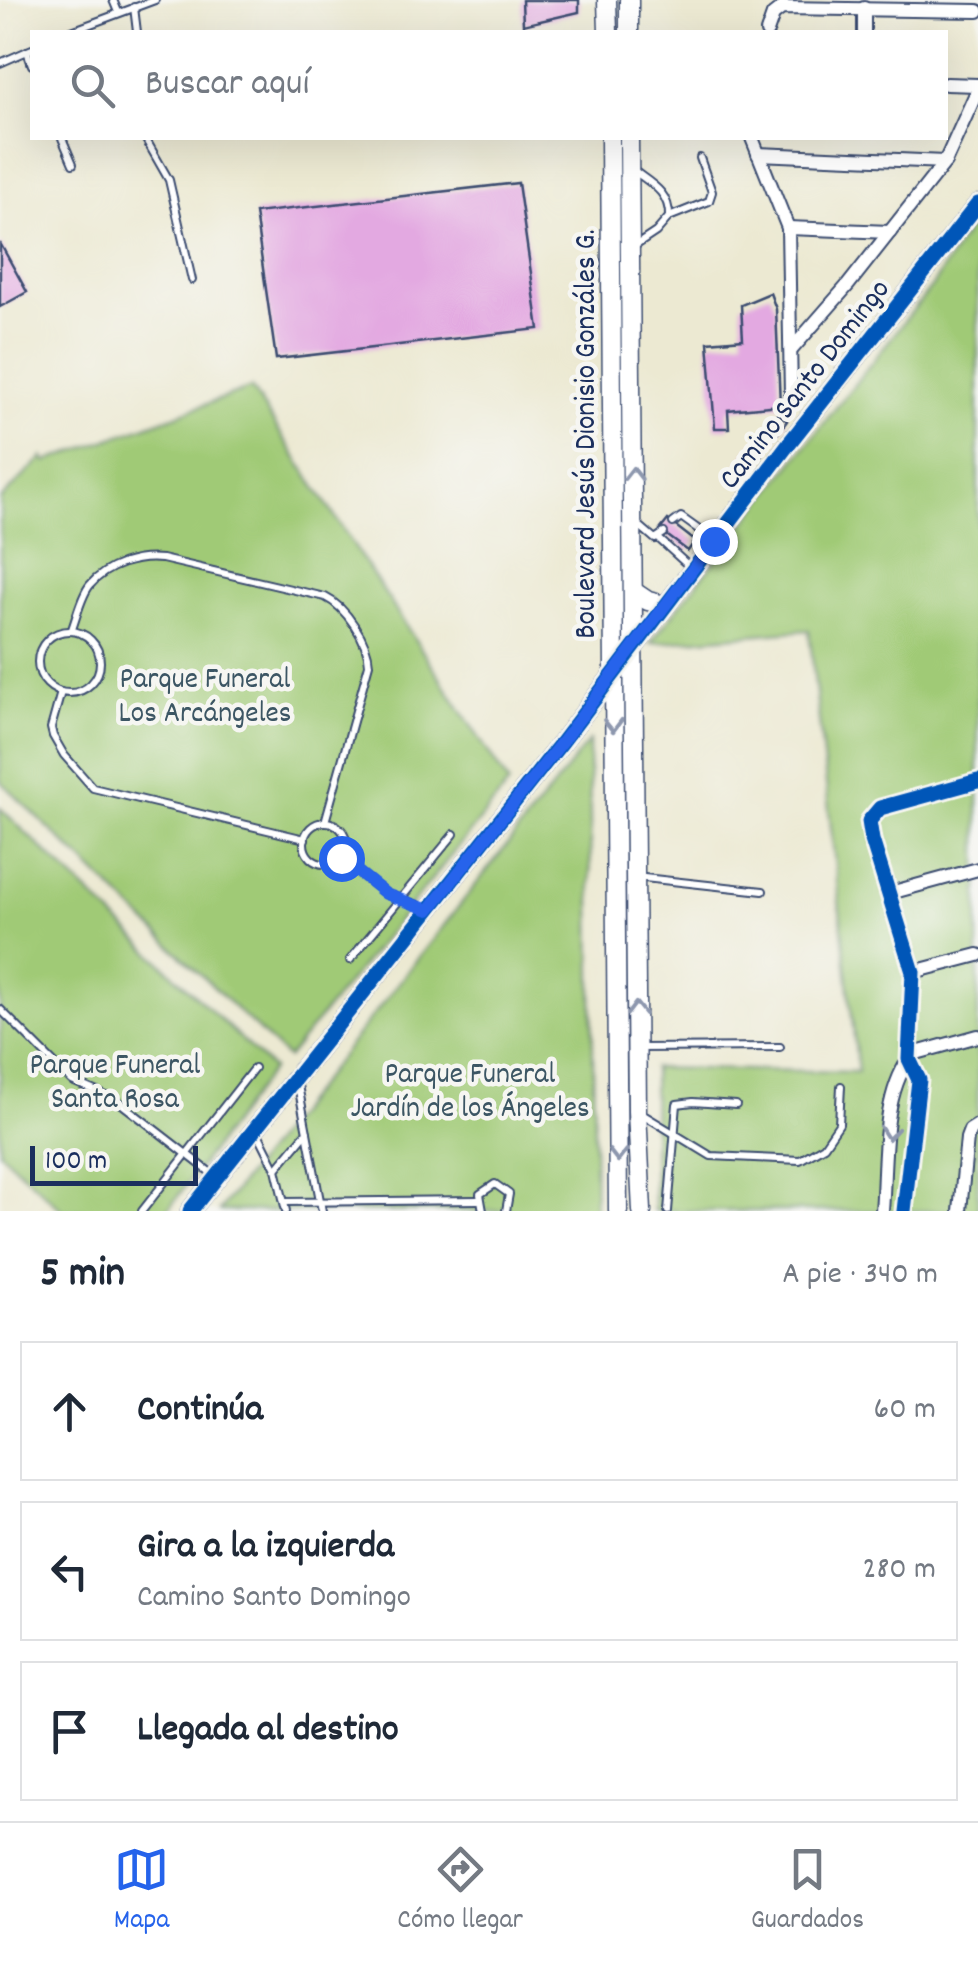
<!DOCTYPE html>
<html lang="es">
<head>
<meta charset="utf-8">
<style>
	body { margin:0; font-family:Dekko,sans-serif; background:#f6f6f7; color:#1f2937 }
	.scale { position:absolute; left:30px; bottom:25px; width:168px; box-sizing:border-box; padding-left:10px; border:5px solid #1b2f5e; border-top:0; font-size:28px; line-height:35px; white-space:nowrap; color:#1b2f5e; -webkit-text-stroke:8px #f6f6f2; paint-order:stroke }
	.stop { position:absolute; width:30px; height:30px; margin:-22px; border:8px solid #2563eb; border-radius:50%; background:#fff }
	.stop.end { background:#2563eb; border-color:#fff; box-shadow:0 2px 10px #0008 }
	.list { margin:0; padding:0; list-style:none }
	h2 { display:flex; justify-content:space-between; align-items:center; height:130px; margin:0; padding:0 40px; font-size:42px }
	h2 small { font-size:32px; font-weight:400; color:#747a83 }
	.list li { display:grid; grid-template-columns:65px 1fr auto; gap:30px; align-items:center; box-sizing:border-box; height:140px; margin:0 20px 20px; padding:0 20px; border:2px solid #e0e1e3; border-radius:0px }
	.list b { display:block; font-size:38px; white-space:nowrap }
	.list p { margin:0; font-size:32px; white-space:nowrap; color:#747a83 }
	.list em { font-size:32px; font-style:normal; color:#747a83 }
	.icon { flex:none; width:55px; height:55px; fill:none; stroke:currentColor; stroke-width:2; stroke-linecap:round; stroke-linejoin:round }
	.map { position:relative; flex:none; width:978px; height:1211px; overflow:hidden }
	.search { position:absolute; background:#fff; box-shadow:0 10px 40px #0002; left:30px; right:30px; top:30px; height:110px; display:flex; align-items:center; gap:25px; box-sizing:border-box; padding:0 35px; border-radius:0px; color:#747a83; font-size:38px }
	.sheet { height:610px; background:#fff }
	nav { display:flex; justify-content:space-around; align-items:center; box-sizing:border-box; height:140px; border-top:2px solid #e0e1e3; background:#fff; font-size:28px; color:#747a83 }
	nav a { display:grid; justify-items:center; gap:5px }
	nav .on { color:#2563eb }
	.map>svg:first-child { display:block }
</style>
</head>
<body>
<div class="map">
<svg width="978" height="1211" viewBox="0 0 978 1211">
	<rect width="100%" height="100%" fill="#f6f6f2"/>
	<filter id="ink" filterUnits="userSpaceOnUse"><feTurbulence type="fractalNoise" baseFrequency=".01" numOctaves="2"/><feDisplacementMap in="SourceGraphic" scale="20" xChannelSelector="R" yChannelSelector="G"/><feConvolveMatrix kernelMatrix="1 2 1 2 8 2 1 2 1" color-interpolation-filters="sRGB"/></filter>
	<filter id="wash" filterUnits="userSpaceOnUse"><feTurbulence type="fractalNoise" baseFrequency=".0048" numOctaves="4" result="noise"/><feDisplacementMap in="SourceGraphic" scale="40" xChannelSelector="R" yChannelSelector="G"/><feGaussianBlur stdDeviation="2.25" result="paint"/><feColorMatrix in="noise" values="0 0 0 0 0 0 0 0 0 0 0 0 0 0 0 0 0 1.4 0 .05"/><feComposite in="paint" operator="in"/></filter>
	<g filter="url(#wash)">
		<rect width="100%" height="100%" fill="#ece9d2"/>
		<g fill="#a0ca76" stroke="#5e7c6a" stroke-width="2.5">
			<polygon points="978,213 978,1211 654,1211 653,1068 858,1072 809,630 650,643 932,286"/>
			<polygon points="251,388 509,784 287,1058 0,781 0,500 43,457 46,462"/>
			<polygon points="589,741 595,1211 219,1211"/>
			<polygon points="0,808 272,1069 167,1211 63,1211 0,1152"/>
		</g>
		<g id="blocks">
			<g fill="#e3a9e1">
				<polygon points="522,0 579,0 579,12 523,25"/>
				<polygon points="518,183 539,329 276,359 255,213"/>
				<polygon points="0,243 27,292 0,307"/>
				<polygon points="770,293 776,309 780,405 728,410 729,428 715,428 708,342 743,339 741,305"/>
				<polygon points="778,413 787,421 745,477 734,470"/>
				<polygon points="668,520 695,541 688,551 660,530"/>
			</g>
		</g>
	</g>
	<g filter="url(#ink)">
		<use href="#blocks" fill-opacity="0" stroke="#3a4b6f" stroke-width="2.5"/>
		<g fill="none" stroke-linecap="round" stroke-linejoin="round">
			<defs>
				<g id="service">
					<polyline points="113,0 118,12"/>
					<polyline points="134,7 137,32"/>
					<polyline points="69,32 155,0"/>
					<polyline points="27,51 32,65"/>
					<polyline points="0,63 32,49"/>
					<polyline points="62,138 73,164"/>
					<polyline points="145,138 169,180 192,280"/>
					<path d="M633,170C650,183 670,192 669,217"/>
					<polyline points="635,246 656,232 669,217 709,201 712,192 700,158"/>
					<polyline points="634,521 655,539 664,533"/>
					<polyline points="673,523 681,517 713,540"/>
					<polyline points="659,539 691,568"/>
					<path d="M72,629C77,616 81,596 90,585C107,565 137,556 162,559L325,597C346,607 368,641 369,664L325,822"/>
					<circle cx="69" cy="662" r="31"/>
					<polyline points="61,692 51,728 53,736 64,755 93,788 305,839"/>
					<circle cx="325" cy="843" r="21"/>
					<polyline points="341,858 386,894 428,909"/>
					<polyline points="635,877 763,891"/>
					<polyline points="350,960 454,834"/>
					<polyline points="0,1009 72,1081 118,1101 215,1176"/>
					<polyline points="638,1048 780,1047"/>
					<polyline points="297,1080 322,1211"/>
					<polyline points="642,1114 711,1156 800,1160 824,1146 839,1124 841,1086"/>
					<polyline points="258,1133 276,1169 286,1211"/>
					<polyline points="276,1169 307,1132"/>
					<polyline points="285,1202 478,1200"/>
					<polyline points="142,1211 254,1068"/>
					<polyline points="483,1211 480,1194 495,1184 509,1194 506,1211"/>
					<polyline points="668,1211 677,1104 693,1102 736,1105"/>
				</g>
				<g id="minor">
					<polyline points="864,8 864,32"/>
					<polyline points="767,32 773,15 782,8 978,11"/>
					<polyline points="946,84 978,85"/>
					<polyline points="752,138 788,228 791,395"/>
					<polyline points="758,154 945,162"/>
					<polyline points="788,228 890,232"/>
					<polyline points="792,349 848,285 945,162 978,89"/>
					<polyline points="890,893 978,869"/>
					<polyline points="913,972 978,955"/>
					<polyline points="909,1055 978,1036"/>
					<path d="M882,1211C886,1163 881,1099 909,1059"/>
					<polyline points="904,1211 919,1080 909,1059 913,972 872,840 869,821 880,808 978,781"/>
					<polyline points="960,1211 967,1138 970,1130 978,1125"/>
				</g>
				<polyline id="tertiary" points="190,1211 562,742 790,442 978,204"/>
				<g id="secondary">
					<polyline points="607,0 608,32"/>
					<polyline points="629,0 629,32"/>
					<polyline points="610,138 618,1211"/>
					<polyline points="629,138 637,1111 642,1211"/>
					<polyline points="633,591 648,601 665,605"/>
				</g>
			</defs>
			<use href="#service" stroke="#3a4b6f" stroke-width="10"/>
			<use href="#minor" stroke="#3a4b6f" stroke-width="16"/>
			<use href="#tertiary" stroke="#3a4b6f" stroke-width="21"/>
			<use href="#secondary" stroke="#3a4b6f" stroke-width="21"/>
			<use href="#service" stroke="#fff" stroke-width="6"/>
			<use href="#minor" stroke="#fff" stroke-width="12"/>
			<use href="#tertiary" stroke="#fff" stroke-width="18"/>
			<use href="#secondary" stroke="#fff" stroke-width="18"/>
			<defs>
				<g id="cycleway">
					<polyline points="190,1211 562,742 790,442 978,204"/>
					<polyline points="904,1211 919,1080 909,1059 913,972 872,840 869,821 880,808 978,781"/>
				</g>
			</defs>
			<use href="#cycleway" stroke="#f6f6f2" stroke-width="21"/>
			<use href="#cycleway" stroke="#0057b8" stroke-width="15"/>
		</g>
		<defs><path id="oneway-chevron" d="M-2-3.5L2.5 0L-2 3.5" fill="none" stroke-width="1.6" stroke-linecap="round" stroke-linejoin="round" transform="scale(2.5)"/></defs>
		<g stroke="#8d97ae">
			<use href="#oneway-chevron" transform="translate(633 474) rotate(-90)"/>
			<use href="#oneway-chevron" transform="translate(613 725) rotate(89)"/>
			<use href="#oneway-chevron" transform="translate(636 1009) rotate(-91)"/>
			<use href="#oneway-chevron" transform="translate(889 1133) rotate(95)"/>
			<use href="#oneway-chevron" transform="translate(618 1155) rotate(90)"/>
		</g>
	</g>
	<g fill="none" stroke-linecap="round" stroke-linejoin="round" filter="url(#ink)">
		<polyline stroke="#2563eb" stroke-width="12" points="341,858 386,894 429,910 562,742 714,541"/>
	</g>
	<g text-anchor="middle" stroke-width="9" stroke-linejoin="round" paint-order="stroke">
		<g font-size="30" fill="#1b2f5e" stroke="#f6f6f2">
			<text transform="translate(803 383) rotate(-52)" y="10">Camino Santo Domingo</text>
			<text transform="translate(584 434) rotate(-90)" y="10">Boulevard Jesús Dionisio Gonzáles G.</text>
		</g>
		<g font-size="30" fill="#3c5664" stroke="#f6f6f2">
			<text x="205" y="687">Parque Funeral<tspan x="205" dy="34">Los Arcángeles</tspan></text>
			<text x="115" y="1073">Parque Funeral<tspan x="115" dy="34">Santa Rosa</tspan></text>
			<text x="470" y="1082">Parque Funeral<tspan x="470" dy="34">Jardín de los Ángeles</tspan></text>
		</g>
	</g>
</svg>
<div class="scale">100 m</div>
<div class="stop" style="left:341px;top:858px"></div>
<div class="stop end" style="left:714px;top:541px"></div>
<div class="search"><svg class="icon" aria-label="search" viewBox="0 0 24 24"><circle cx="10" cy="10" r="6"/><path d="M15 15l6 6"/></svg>Buscar aquí</div>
</div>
<section class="sheet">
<h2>5 min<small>A pie · 340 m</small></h2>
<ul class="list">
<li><svg class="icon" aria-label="ahead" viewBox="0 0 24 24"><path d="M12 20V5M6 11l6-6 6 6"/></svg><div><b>Continúa</b></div><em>60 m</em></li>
<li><svg class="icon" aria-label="left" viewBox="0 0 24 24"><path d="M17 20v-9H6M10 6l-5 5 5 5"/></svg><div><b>Gira a la izquierda</b><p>Camino Santo Domingo</p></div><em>280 m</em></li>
<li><svg class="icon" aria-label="arrive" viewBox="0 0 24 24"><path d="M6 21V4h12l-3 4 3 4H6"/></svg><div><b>Llegada al destino</b></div></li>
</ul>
</section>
<nav>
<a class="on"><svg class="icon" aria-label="map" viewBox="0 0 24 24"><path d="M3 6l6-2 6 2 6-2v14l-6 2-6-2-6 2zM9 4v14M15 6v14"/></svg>Mapa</a>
<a><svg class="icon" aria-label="directions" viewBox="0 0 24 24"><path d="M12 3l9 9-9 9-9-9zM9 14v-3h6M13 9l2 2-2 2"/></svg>Cómo llegar</a>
<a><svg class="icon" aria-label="saved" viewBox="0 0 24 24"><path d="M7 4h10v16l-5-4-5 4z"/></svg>Guardados</a>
</nav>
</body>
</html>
